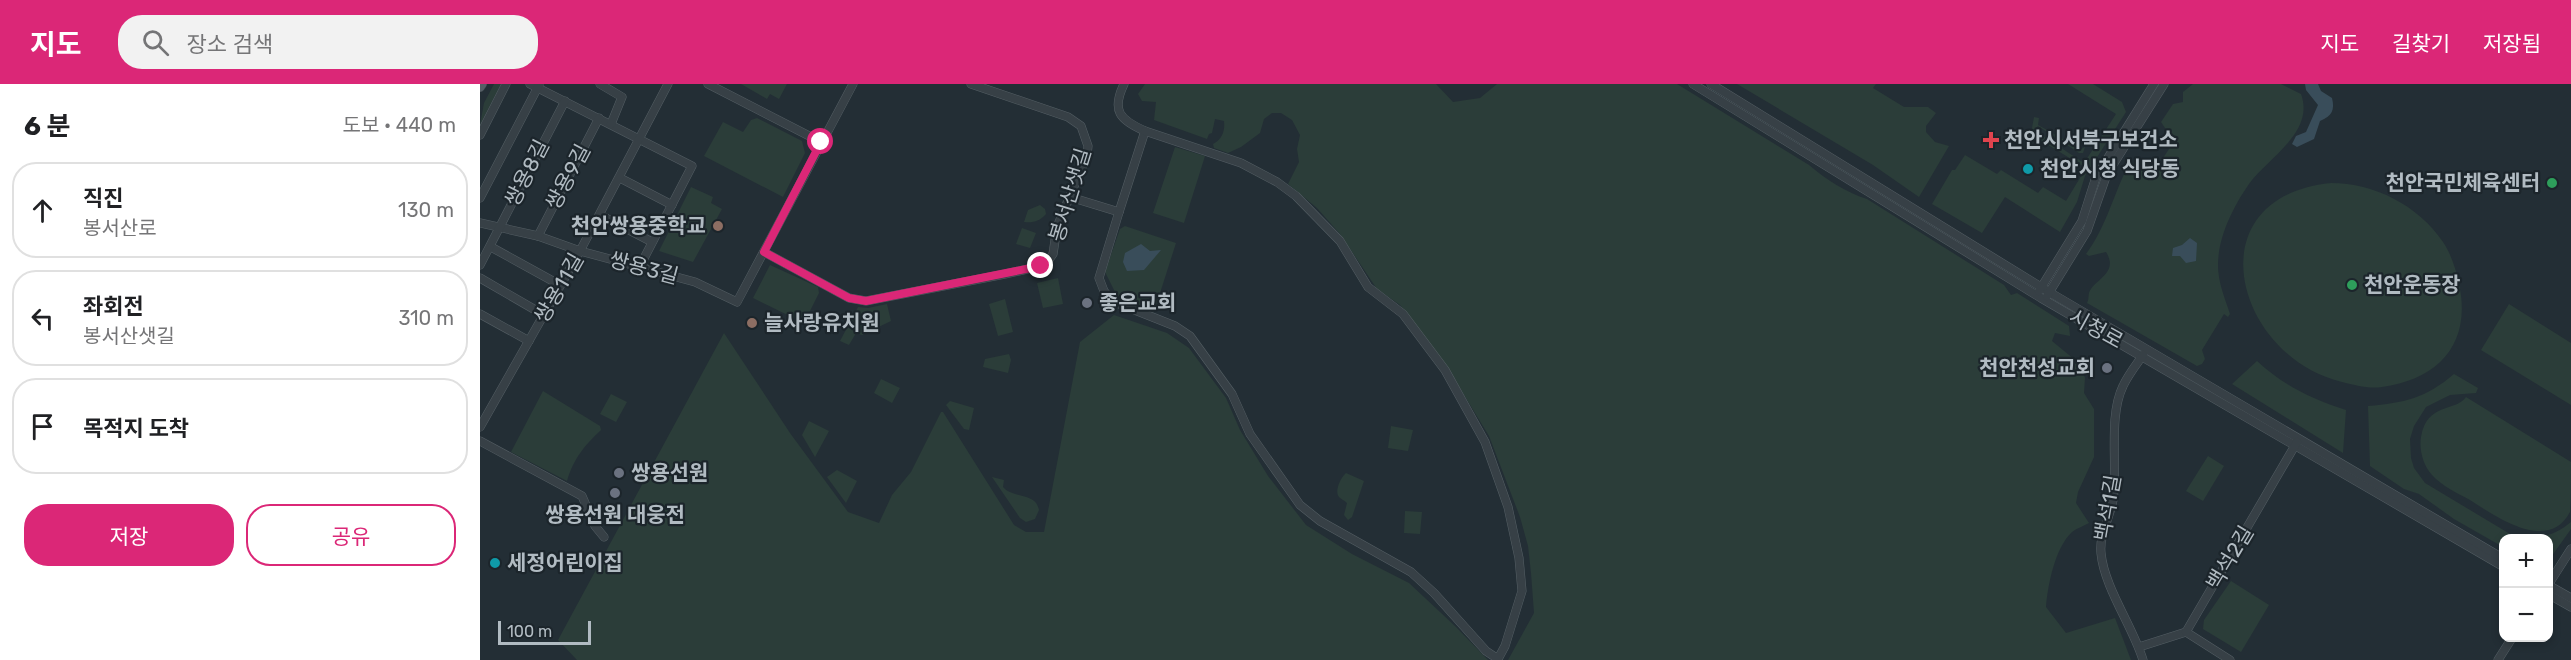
<!DOCTYPE html>
<html lang="ko">
<head>
<meta charset="utf-8">
<style>
	body { margin:0; font-family:Rubik,"Noto Sans KR",sans-serif; background:#f2f2f2; color:#202124 }
	.controls { position:absolute; right:18px; bottom:18px; display:grid; overflow:hidden; border-radius:12px; box-shadow:0 3px 9px #0003 }
	.controls button { width:54px; height:54px; display:grid; place-items:center; padding:0; border:0; border-bottom:2px solid #e0e0e0; background:#fff; color:#202124; font:30px sans-serif }
	.scale { position:absolute; left:18px; bottom:15px; width:93px; box-sizing:border-box; padding-left:6px; border:3px solid #b1bbc2; border-top:0; font-size:16px; line-height:21px; white-space:nowrap; color:#b1bbc2; -webkit-text-stroke:4px #1c252b; paint-order:stroke }
	.stop { position:absolute; width:18px; height:18px; margin:-14px; border:4px solid #db2777; border-radius:50%; background:#fff }
	.stop.end { background:#db2777; border-color:#fff; box-shadow:0 2px 6px #0008 }
	.list { margin:0; padding:0; list-style:none }
	h2 { display:flex; justify-content:space-between; align-items:center; height:78px; margin:0; padding:0 24px; font-size:26px }
	h2 small { font-size:20px; font-weight:400; color:#757577 }
	.list li { display:grid; grid-template-columns:39px 1fr auto; gap:18px; align-items:center; box-sizing:border-box; height:96px; margin:0 12px 12px; padding:0 12px; border:2px solid #e0e0e0; border-radius:24px }
	.list b { display:block; font-size:22px; white-space:nowrap }
	.list p { margin:0; font-size:20px; white-space:nowrap; color:#757577 }
	.list em { font-size:20px; font-style:normal; color:#757577 }
	.actions { display:flex; gap:12px; padding:18px 24px }
	.actions a { flex:1; padding:14px 0; border:2px solid #db2777; border-radius:24px; text-align:center; font-size:21px; color:#db2777 }
	.actions .main { background:#db2777; color:#fff }
	.icon { flex:none; width:33px; height:33px; fill:none; stroke:currentColor; stroke-width:2; stroke-linecap:round; stroke-linejoin:round }
	.map { position:relative; flex:none; width:2091px; height:576px; overflow:hidden }
	header { display:flex; align-items:center; gap:36px; box-sizing:border-box; height:84px; padding:0 30px; background:#db2777; color:#fff }
	header strong { font-size:28px }
	nav { display:flex; gap:33px; margin-inline-start:auto; font-size:21px }
	.search { width:420px; height:54px; background:#f2f2f2; display:flex; align-items:center; gap:15px; box-sizing:border-box; padding:0 21px; border-radius:24px; color:#757577; font-size:22px }
	main { display:flex }
	aside { flex:1; background:#fff }
	.map>svg:first-child { display:block }
</style>
</head>
<body>
<header>
<strong>지도</strong>
<div class="search"><svg class="icon" aria-label="search" viewBox="0 0 24 24"><circle cx="10" cy="10" r="6"/><path d="M15 15l6 6"/></svg>장소 검색</div>
<nav><a>지도</a><a>길찾기</a><a>저장됨</a></nav>
</header>
<main>
<aside>
<h2>6 분<small>도보 · 440 m</small></h2>
<ul class="list">
<li><svg class="icon" aria-label="ahead" viewBox="0 0 24 24"><path d="M12 20V5M6 11l6-6 6 6"/></svg><div><b>직진</b><p>봉서산로</p></div><em>130 m</em></li>
<li><svg class="icon" aria-label="left" viewBox="0 0 24 24"><path d="M17 20v-9H6M10 6l-5 5 5 5"/></svg><div><b>좌회전</b><p>봉서산샛길</p></div><em>310 m</em></li>
<li><svg class="icon" aria-label="arrive" viewBox="0 0 24 24"><path d="M6 21V4h12l-3 4 3 4H6"/></svg><div><b>목적지 도착</b></div></li>
</ul>
<div class="actions"><a class="main">저장</a><a>공유</a></div>
</aside>
<div class="map">
<svg width="2091" height="576" viewBox="0 0 2091 576">
	<rect width="100%" height="100%" fill="#232e35"/>
	<g fill="#2b3d39">
		<polygon points="14,0 21,0 0,41 4,19"/>
		<polygon points="261,0 307,0 299,15 290,10 287,15"/>
		<path d="M665,0H956L973,18L1000,14L1017,0H1197L1329,81C1347,96 1365,108 1387,115L1524,201L1531,211L1537,209L1589,242L1590,252L1575,249L1572,257L1600,280L1605,294L1604,309L1614,325V373L1598,408L1596,419L1609,439C1604,442 1597,444 1592,448C1575,464 1568,500 1566,523L1586,549L1635,534L1651,576H1028L1054,529L1051,489L1048,462L1040,433L1009,352L967,283L920,221L897,205L860,150L837,124L808,100L819,78L817,65L820,51L812,36L801,29H792L784,35L780,49L761,63L748,69L734,64L733,60C743,55 745,46 744,37L735,35L732,49L729,50L727,55L674,36L676,18L662,17L658,10Z"/>
		<polygon points="1257,0 1396,0 1393,4 1424,23 1448,23 1456,29 1446,42 1446,48 1455,58 1469,62 1439,113 1393,81"/>
		<polygon points="1588,0 1613,0 1642,18 1646,28 1605,92 1597,118 1580,148 1525,113 1502,149 1452,120 1472,86 1475,86 1485,71 1517,90 1521,86 1558,109 1563,103 1586,117 1606,84 1555,53 1552,44 1554,33 1559,34 1558,41 1576,51 1581,48 1580,53 1599,66 1605,63 1603,69 1599,69 1558,42 1554,46 1604,79 1636,30"/>
		<path d="M1713,0H1801L1821,10C1835,48 1789,73 1769,100C1753,123 1738,153 1738,181C1738,199 1745,214 1750,230L1748,233L1744,230L1722,266L1725,275L1722,280L1717,282L1607,219C1610,213 1607,210 1611,205C1619,194 1638,187 1626,168L1609,172L1606,170C1627,142 1634,108 1650,78L1667,85L1679,80L1689,65L1687,47L1681,38L1693,20L1703,18V8Z"/>
		<polygon points="277,34 322,57 325,69 303,113 224,72 243,38 263,48 271,36"/>
		<polygon points="695,63 725,72 704,139 673,129"/>
		<path d="M1851,99C1894,99 1938,121 1963,158C1971,170 1976,185 1979,200C1992,259 1959,295 1902,303C1888,305 1875,301 1862,298C1754,272 1713,113 1851,99Z"/>
		<polygon points="211,103 233,113 231,119 242,125 213,178 179,167"/>
		<path d="M560,121L565,125L566,130C560,137 553,139 544,138L548,126Z"/>
		<polygon points="645,142 696,159 674,228 639,216 625,188 640,145"/>
		<polygon points="542,144 556,149 550,164 536,160"/>
		<polygon points="290,181 338,203 339,209 324,239 273,214"/>
		<polygon points="578,194 583,220 563,224 557,199"/>
		<polygon points="525,215 533,248 518,252 509,220"/>
		<polygon points="407,220 411,237 382,251 376,249 369,261 360,257 378,223 388,224"/>
		<polygon points="2029,220 2091,259 2091,321 2001,266"/>
		<polygon points="634,231 687,249 709,264 746,314 760,346 788,392 826,441 872,470 929,499 976,543 1008,576 97,576 78,556 244,249 310,349 368,428 399,439 412,411 431,388 461,328 463,328 534,441 546,448 564,448 600,258"/>
		<polygon points="529,270 531,276 528,289 503,283 505,275"/>
		<path d="M1777,277C1804,302 1832,315 1866,326L1863,369L1752,300Z"/>
		<path d="M1974,290L1998,304L1996,309L1970,311L1946,323L1934,342L1930,355L1931,374L1934,384L1945,399L2035,453L2044,454H2024L2023,463L1974,435L1939,410L1924,405L1890,382L1888,322C1924,319 1946,314 1974,290Z"/>
		<polygon points="401,295 420,304 412,319 394,309"/>
		<path d="M63,307L120,342L121,346C104,362 94,374 87,397L31,368Z"/>
		<polygon points="131,310 147,318 136,338 120,330"/>
		<path d="M1986,313L2091,378C2091,390 2091,419 2090,428C2068,470 2015,432 1990,416C1977,409 1962,402 1952,391C1943,381 1939,366 1941,353C1947,318 1976,328 1986,313Z"/>
		<polygon points="470,317 494,324 489,346 484,345 466,321"/>
		<polygon points="329,337 349,347 335,373 322,351"/>
		<polygon points="911,342 933,346 928,367 908,364"/>
		<polygon points="1728,372 1744,382 1723,417 1706,407"/>
		<polygon points="357,386 377,397 366,419 347,393"/>
		<path d="M866,389L884,397L872,433L868,436L864,431L867,419C865,417 861,415 859,413C854,407 861,393 866,389Z"/>
		<path d="M512,393L524,396L523,403C533,415 556,408 559,426L555,435L546,438L540,434Z"/>
		<polygon points="925,427 942,428 940,450 924,449"/>
		<path d="M2091,438V445L2069,476L2068,454H2051C2067,453 2079,448 2091,438Z"/>
		<polygon points="1751,497 1789,521 1761,568 1723,545 1724,536"/>
	</g>
	<g fill="#394d5a">
		<path d="M1825,0H1838L1841,7L1852,14C1855,26 1852,32 1840,37L1834,55L1817,63L1812,60L1816,52L1826,48L1838,21L1826,6Z"/>
		<polygon points="1710,154 1717,159 1716,177 1706,179 1700,172 1692,172 1693,164 1702,161"/>
		<polygon points="661,160 670,167 681,166 664,186 647,187 643,178 645,169"/>
	</g>
	<g fill="none" stroke-linecap="round" stroke-linejoin="round">
		<defs>
			<g id="minor">
				<polyline points="50,0 212,82 160,182"/>
				<polyline points="120,0 142,13 131,40"/>
				<polyline points="228,0 341,58"/>
				<polyline points="1213,0 1561,214 2024,483"/>
				<polyline points="1231,0 1569,208 2024,475"/>
				<polyline points="0,51 26,0"/>
				<polyline points="140,94 192,121"/>
				<path d="M590,113L639,128L665,47C640,36 631,27 644,0"/>
				<polyline points="0,114 59,1"/>
				<polyline points="639,128 619,194 624,207 632,217 695,242 710,252 752,310 770,350 820,421 840,437 931,488 954,509 1006,567 1018,575 1025,562 1042,507 1039,474 1028,423 1005,358 965,286 923,230 888,203 860,157 816,112 797,98 761,79 665,47"/>
				<polyline points="120,131 172,158"/>
				<polyline points="0,139 58,152 100,167 215,198 257,218 373,0"/>
				<polyline points="58,152 119,34"/>
				<polyline points="11,163 80,201"/>
				<polyline points="284,168 369,214 386,217 525,190 561,182 568,177 573,170 577,143 607,71 608,62 601,42 588,33 491,0"/>
				<polyline points="0,181 85,17"/>
				<polyline points="0,194 64,231"/>
				<polyline points="1559,207 1602,137 1616,93 1674,0"/>
				<polyline points="1567,212 1607,147 1627,90 1684,0"/>
				<polyline points="0,230 49,257"/>
				<path d="M1663,271C1656,281 1648,291 1643,302C1628,333 1638,381 1633,416C1630,433 1619,451 1621,469C1624,503 1653,543 1663,576"/>
				<polyline points="0,343 100,167 188,0"/>
				<polyline points="0,357 102,412 115,442 124,453"/>
				<polyline points="2091,465 2068,501 2091,514"/>
				<polyline points="2068,510 2091,523"/>
				<polyline points="1659,563 1706,548"/>
				<polyline points="1750,576 1706,548 1817,358"/>
				<polyline points="2018,576 2032,554"/>
			</g>
			<polyline id="major" points="0,3 2,0"/>
		</defs>
		<use href="#minor" stroke="#545e64" stroke-width="9"/>
		<use href="#major" stroke="#40494f" stroke-width="10"/>
		<use href="#minor" stroke="#374046" stroke-width="8"/>
		<use href="#major" stroke="#555f66" stroke-width="9"/>
	</g>
	<g fill="none" stroke-linecap="round" stroke-linejoin="round">
		<polyline stroke="#db2777" stroke-width="8" points="341,58 284,168 369,214 386,217 561,182"/>
	</g>
	<path fill="#e0444e" stroke="#1c252b" stroke-width="2" d="M1508 47h6v6h6v6h-6v6h-6v-6h-6v-6h6z"/>
	<g fill="#0f9aa8" stroke="#1c252b" stroke-width="2">
		<circle cx="1548" cy="85" r="6"/>
		<circle cx="15" cy="479" r="6"/>
	</g>
	<g fill="#2e9e5b" stroke="#1c252b" stroke-width="2">
		<circle cx="2072" cy="99" r="6"/>
		<circle cx="1872" cy="201" r="6"/>
	</g>
	<g fill="#8d6e63" stroke="#1c252b" stroke-width="2">
		<circle cx="238" cy="142" r="6"/>
		<circle cx="272" cy="239" r="6"/>
	</g>
	<g fill="#6b7280" stroke="#1c252b" stroke-width="2">
		<circle cx="607" cy="219" r="6"/>
		<circle cx="1627" cy="284" r="6"/>
		<circle cx="139" cy="389" r="6"/>
		<circle cx="135" cy="409" r="6"/>
	</g>
	<g text-anchor="middle" stroke-width="4.5" stroke-linejoin="round" paint-order="stroke">
		<g font-size="21" font-weight="bold" fill="#b1bbc2" stroke="#1c252b" text-anchor="start">
			<text x="1524" y="63">천안시서북구보건소</text>
			<text x="1560" y="92">천안시청 식당동</text>
			<text x="2060" y="106" text-anchor="end">천안국민체육센터</text>
			<text x="226" y="149" text-anchor="end">천안쌍용중학교</text>
			<text x="1884" y="208">천안운동장</text>
			<text x="619" y="226">좋은교회</text>
			<text x="284" y="246">늘사랑유치원</text>
			<text x="1615" y="291" text-anchor="end">천안천성교회</text>
			<text x="151" y="396">쌍용선원</text>
			<text x="135" y="438" text-anchor="middle">쌍용선원 대웅전</text>
			<text x="27" y="486">세정어린이집</text>
		</g>
		<g font-size="21" fill="#b1bbc2" stroke="#1c252b">
			<text transform="translate(47 89) rotate(-63)" y="7">쌍용8길</text>
			<text transform="translate(88 93) rotate(-62)" y="7">쌍용9길</text>
			<text transform="translate(590 111) rotate(-73)" y="7">봉서산샛길</text>
			<text transform="translate(164 184) rotate(15)" y="7">쌍용3길</text>
			<text transform="translate(79 204) rotate(-60)" y="7">쌍용11길</text>
			<text transform="translate(1616 245) rotate(29)" y="7">시청로</text>
			<text transform="translate(1628 424) rotate(-80)" y="7">백석1길</text>
			<text transform="translate(1750 474) rotate(-59)" y="7">백석2길</text>
		</g>
	</g>
</svg>
<div class="controls">
<button>+</button>
<button>−</button>
</div>
<div class="scale">100 m</div>
<div class="stop" style="left:341px;top:58px"></div>
<div class="stop end" style="left:561px;top:182px"></div>
</div>
</main>
</body>
</html>
